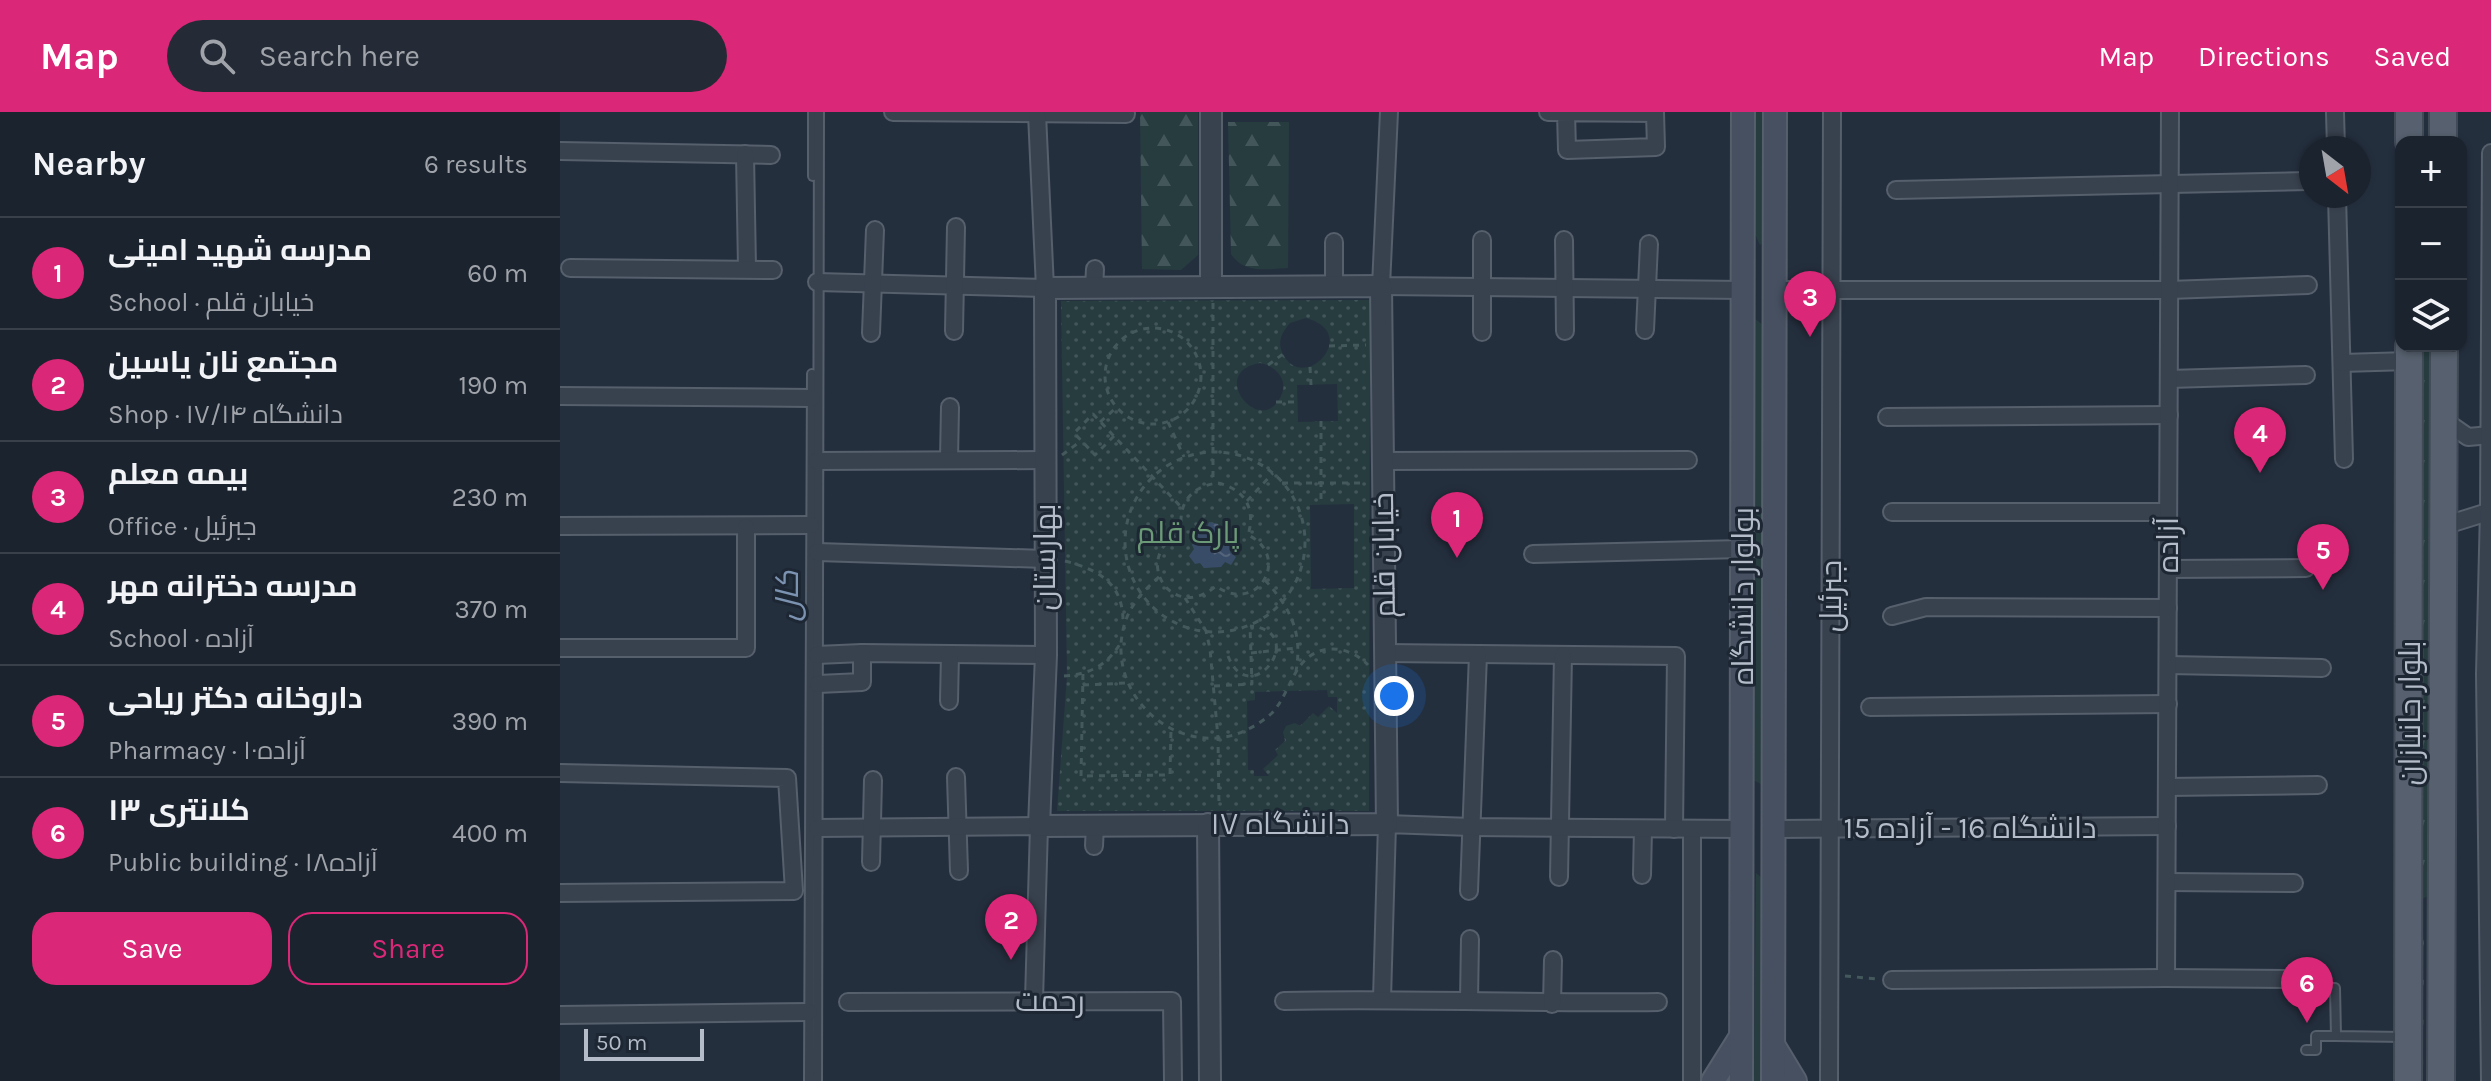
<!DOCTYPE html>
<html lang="en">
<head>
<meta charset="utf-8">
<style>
	body { margin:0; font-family:Karla,Cairo,sans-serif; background:#242b36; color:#f1f3f6 }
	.controls { position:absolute; right:24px; top:24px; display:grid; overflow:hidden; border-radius:16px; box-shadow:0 2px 6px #0004 }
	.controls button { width:72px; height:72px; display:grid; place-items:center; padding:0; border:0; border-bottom:2px solid #39404a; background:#1b232e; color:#f1f3f6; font:40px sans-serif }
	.compass { position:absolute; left:1739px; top:24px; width:72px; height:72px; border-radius:50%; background:#1b232e; box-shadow:0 2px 6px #0004; rotate:149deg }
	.scale { position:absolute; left:24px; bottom:20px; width:120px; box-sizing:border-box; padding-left:8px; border:4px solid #b4bcc9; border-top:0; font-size:22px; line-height:28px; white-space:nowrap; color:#b4bcc9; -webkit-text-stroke:6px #1d2633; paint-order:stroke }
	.you { position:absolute; left:834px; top:584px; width:28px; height:28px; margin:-20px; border:6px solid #fff; border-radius:50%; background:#1a73e8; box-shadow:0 0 0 12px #1a73e833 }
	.badge { display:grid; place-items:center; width:52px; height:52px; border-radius:50%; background:#db2777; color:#fff; font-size:26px; font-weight:700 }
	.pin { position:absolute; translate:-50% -66px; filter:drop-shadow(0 2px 4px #0008) }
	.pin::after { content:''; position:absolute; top:42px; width:28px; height:24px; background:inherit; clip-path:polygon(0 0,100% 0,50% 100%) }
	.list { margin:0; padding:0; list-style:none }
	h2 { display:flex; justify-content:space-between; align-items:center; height:104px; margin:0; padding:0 32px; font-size:34px }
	h2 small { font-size:26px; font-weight:400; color:#a0a4aa }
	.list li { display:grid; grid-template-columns:52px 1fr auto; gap:24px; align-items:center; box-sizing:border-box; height:112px; padding:0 32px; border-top:2px solid #39404a }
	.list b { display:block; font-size:30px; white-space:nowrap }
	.list p { margin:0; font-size:26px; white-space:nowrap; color:#a0a4aa }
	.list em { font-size:26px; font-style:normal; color:#a0a4aa }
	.actions { display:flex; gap:16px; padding:24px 32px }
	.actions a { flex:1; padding:18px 0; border:2px solid #db2777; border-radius:24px; text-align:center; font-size:28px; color:#db2777 }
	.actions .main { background:#db2777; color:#fff }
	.icon { flex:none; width:44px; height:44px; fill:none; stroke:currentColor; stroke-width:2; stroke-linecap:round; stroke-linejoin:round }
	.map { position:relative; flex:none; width:1931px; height:969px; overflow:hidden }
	header { display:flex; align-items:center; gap:48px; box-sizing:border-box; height:112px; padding:0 40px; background:#db2777; color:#fff }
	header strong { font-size:38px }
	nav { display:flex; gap:44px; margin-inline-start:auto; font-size:28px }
	.search { width:560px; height:72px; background:#242b36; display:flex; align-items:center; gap:20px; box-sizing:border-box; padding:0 28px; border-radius:44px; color:#a0a4aa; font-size:30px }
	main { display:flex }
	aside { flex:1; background:#1b232e }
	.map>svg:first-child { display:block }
</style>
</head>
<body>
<header>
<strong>Map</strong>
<div class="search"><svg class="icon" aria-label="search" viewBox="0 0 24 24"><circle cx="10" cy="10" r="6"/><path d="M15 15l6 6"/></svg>Search here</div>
<nav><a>Map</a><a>Directions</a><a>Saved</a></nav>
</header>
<main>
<aside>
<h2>Nearby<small>6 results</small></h2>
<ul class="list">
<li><span class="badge">1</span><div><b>مدرسه شهید امینی</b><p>School · خیابان قلم</p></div><em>60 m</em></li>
<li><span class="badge">2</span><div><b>مجتمع نان یاسین</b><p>Shop · دانشگاه ۱۷/۱۴</p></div><em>190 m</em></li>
<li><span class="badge">3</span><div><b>بیمه معلم</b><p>Office · جبرئیل</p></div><em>230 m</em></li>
<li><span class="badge">4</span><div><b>مدرسه دخترانه مهر</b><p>School · آزاده</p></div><em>370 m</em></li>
<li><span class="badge">5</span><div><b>داروخانه دکتر ریاحی</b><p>Pharmacy · آزاده۱۰</p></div><em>390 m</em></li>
<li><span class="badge">6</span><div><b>کلانتری ۱۳</b><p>Public building · آزاده۱۸</p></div><em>400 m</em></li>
</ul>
<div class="actions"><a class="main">Save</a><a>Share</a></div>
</aside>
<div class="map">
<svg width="1931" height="969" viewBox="0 0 1931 969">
	<defs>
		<pattern id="grass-tufts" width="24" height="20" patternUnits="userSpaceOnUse" patternTransform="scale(2)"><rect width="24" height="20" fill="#263c3f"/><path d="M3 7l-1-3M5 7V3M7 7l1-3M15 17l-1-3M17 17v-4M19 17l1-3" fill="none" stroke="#435659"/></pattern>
		<pattern id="forest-firs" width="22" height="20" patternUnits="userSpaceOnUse" patternTransform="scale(2)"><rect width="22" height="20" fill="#263c3f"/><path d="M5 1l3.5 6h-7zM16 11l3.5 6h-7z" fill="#435659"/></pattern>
		<pattern id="park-dots" width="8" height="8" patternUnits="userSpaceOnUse" patternTransform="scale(2)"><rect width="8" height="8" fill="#263c3f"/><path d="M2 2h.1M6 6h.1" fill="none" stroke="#435659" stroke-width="1.8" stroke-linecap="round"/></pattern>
		<pattern id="water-ripples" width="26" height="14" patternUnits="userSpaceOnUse" patternTransform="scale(2)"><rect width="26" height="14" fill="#394c67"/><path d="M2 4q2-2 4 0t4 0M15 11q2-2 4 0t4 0" fill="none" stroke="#53647b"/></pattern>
	</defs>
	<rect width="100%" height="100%" fill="#242f3e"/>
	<g fill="url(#grass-tufts)">
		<polygon points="1193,0 1208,0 1207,128 1200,133 1194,120"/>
		<polygon points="1195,207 1203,213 1203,673 1193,668"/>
		<polygon points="1856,234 1870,234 1870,783 1862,787 1859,785"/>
		<polygon points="1196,761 1204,768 1203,969 1194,969"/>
		<polygon points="1861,818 1864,831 1863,969 1854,969"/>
	</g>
	<g fill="url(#forest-firs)">
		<polygon points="580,0 638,0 638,143 621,158 582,157"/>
		<path d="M668,10H729L728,156C706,157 684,162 671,142Z"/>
	</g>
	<path fill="url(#park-dots)" fill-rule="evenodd" d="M810,188L809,699H497L507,564L501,189ZM746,206C803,221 742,285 722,240C717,229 723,219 730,211ZM700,251C716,254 729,268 721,284C701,327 646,260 700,251ZM777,272L778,309L738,310L737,273ZM794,392V476L751,477L750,393ZM767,578L768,585H777V601L769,594L758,605L753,601L740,614L735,611L726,614L723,620L725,629L715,638L718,643L703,657L709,664H694V658H688L687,589L695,588V580Z"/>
	<polygon fill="url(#water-ripples)" points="649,410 658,412 660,417 666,418 665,421 672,428 671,432 674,434 670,440 676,445 671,453 665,450 661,455 644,456 640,451 635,452 629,444 634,437 632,433 641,417 646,417"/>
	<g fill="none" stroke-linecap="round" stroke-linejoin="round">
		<defs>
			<g id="service">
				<polyline points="253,64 253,0"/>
				<polyline points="1751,867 1751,876 1775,876 1776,924 1843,925"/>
				<polyline points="1746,938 1756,938 1756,924 1776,924"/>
				<polyline points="249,969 252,262"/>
				<polyline points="257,969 259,0"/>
			</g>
			<g id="minor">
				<polyline points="333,0 566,2"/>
				<polyline points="829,0 821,174 1183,178"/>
				<polyline points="988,0 1095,1 1096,35 1007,38 1006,0"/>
				<polyline points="1775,1 1776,36"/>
				<polyline points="0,39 211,43"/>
				<polyline points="185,42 187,156"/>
				<polyline points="1336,78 1749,69"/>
				<polyline points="1777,84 1784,347"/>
				<polyline points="922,128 922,220"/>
				<polyline points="1004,128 1005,219"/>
				<polyline points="10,156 213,158"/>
				<polyline points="257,170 485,176 477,2"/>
				<polyline points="774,175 774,130"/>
				<polyline points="534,176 535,157"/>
				<polyline points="1214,178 1609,178 1748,173"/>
				<polyline points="1085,218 1089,132"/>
				<polyline points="394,219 396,115"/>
				<polyline points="311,221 315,118"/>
				<polyline points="1782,251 1849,249"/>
				<polyline points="1609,267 1746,263"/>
				<polyline points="0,284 252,286"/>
				<polyline points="1327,305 1609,303"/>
				<polyline points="1885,309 1908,325 1931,323"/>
				<polyline points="389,347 390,295"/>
				<polyline points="257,349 485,348"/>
				<polyline points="823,349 1128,348"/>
				<polyline points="1332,400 1608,400"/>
				<polyline points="0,414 251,413"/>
				<polyline points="1883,414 1931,399"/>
				<polyline points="257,440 485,447"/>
				<polyline points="973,442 1182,437"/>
				<polyline points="1608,457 1746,456"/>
				<polyline points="1332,504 1366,495 1608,496"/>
				<polyline points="0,536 186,536 186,415"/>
				<polyline points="825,541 1116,544 1114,717"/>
				<polyline points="257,543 302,541 486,543"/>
				<polyline points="1608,553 1762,556"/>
				<polyline points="258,572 302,570 302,541"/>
				<polyline points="389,589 390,542"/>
				<polyline points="1310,595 1608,592"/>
				<polyline points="0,661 227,666 234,779 0,781"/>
				<polyline points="396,665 399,759"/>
				<polyline points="1607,675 1758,673"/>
				<polyline points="257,716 479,714 474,888"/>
				<polyline points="1132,717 1132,969"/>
				<polyline points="1213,717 1607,714"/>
				<polyline points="534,734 535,713"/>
				<polyline points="311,750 313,668"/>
				<polyline points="1082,763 1083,717"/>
				<polyline points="999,765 1003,543"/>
				<polyline points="1607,770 1734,771"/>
				<polyline points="909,779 918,542"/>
				<polyline points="1606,866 1610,0"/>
				<polyline points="1332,868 1606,866 1732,867"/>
				<polyline points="822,887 827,712 911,715 1182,717"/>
				<polyline points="909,888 910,827"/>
				<path d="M724,889C849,886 973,892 1098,890"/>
				<polyline points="288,890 612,889 613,969"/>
				<polyline points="992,892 993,848"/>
				<polyline points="0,903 249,900"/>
				<polyline points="1269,969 1272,0"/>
				<polyline points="1930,969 1925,562 1929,398 1931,41"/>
			</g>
			<g id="tertiary">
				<polyline points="651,0 651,175"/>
				<polygon points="821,174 827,712 479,714 486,543 485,176"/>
				<polyline points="648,712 650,969"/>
			</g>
			<g id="secondary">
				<polyline points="1215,936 1235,969"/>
				<polyline points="1153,969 1180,926"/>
				<polyline points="1181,969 1183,0"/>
				<polyline points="1213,969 1215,0"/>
			</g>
			<g id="primary">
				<polyline points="1849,0 1849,30"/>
				<polyline points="1883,0 1883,30"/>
				<polyline points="1848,969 1849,234"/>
				<polyline points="1881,969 1884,234"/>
			</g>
		</defs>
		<use href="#service" stroke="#565f6c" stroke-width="12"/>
		<use href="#minor" stroke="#565f6c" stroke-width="20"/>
		<use href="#tertiary" stroke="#565f6c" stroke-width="24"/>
		<use href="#secondary" stroke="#565f6c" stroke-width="26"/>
		<use href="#primary" stroke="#414a57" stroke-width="30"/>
		<g stroke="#44595c" stroke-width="3" stroke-dasharray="6 6" stroke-linecap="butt">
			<polyline points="653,191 653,371"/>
			<circle cx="593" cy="264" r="48"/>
			<polyline points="769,234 806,233"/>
			<polyline points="708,253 723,242"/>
			<polyline points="750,255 751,273"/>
			<polyline points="716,290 737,290"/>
			<polyline points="761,309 761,392"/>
			<polyline points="540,310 557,295"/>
			<polyline points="608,310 624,345"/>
			<polyline points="554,324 535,343 514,321 533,302 622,396"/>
			<circle cx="655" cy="430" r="90"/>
			<polyline points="502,343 521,329"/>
			<path d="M658,371C685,377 696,397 688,423C732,444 698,504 656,474C612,512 569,445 622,420C617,393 630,374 658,371Z"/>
			<polyline points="722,371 806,371"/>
			<polyline points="687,389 713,361"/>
			<path d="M505,449C540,458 564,472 563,512"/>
			<path d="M599,465C584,478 569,494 564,514C548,572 597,630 657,626C676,625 698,614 712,601C725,587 729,569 740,554C758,529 790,534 808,553"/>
			<path d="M705,468C730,496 743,520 736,559"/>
			<polyline points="625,486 646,519 650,537 658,626 659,695"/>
			<polyline points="691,541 737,536"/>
			<path d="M668,544C690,601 751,519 690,514"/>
			<polyline points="523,562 521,664 610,663 611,617"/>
			<path d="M504,564C530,562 546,554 560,532"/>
			<polyline points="523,573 567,571"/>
			<polyline points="654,574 692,572 690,514"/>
			<polyline points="1285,864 1317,867"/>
		</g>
		<use href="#service" stroke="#38414e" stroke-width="8"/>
		<use href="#minor" stroke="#38414e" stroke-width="16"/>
		<use href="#tertiary" stroke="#38414e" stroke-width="20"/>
		<use href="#secondary" stroke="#465061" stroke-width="22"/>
		<use href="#primary" stroke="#56606e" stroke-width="26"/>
	</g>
	<g text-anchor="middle" stroke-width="6" stroke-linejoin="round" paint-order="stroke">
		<g font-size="30" fill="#6b9a76" stroke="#1d2633">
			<text x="628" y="431">پارک قلم</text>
		</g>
		<g font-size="30" fill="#b4bcc9" stroke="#1d2633">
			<text transform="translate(1608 433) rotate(-90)" y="10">آزاده</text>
			<text transform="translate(824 443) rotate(-91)" y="10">خیابان قلم</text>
			<text transform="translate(485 445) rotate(-90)" y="10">بهارستان</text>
			<text transform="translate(1183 484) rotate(-90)" y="10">بولوار دانشگاه</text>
			<text transform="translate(1271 484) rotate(-90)" y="10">جبرئیل</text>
			<text transform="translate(1850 601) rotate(-90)" y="10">بلوار جانبازان</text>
			<text x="720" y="722">دانشگاه ۱۷</text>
			<text x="1410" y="726">دانشگاه 16 - آزاده 15</text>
			<text x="490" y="899">رحمت</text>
		</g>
		<g font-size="32" font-style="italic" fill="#7c92b1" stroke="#1d2633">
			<text transform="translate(227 484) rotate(-90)" y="11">کال</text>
		</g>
	</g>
</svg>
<div class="controls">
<button>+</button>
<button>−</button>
<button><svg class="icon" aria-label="layers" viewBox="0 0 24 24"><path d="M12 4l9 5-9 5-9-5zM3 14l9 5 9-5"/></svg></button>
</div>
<svg class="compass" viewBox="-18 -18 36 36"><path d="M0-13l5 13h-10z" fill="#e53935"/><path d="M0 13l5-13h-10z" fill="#a0a4aa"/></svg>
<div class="scale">50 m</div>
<div class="you"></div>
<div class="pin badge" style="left:897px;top:446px">1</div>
<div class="pin badge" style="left:451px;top:848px">2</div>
<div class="pin badge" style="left:1250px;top:225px">3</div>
<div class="pin badge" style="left:1700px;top:361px">4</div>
<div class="pin badge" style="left:1763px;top:478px">5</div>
<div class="pin badge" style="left:1747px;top:911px">6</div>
</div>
</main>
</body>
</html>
